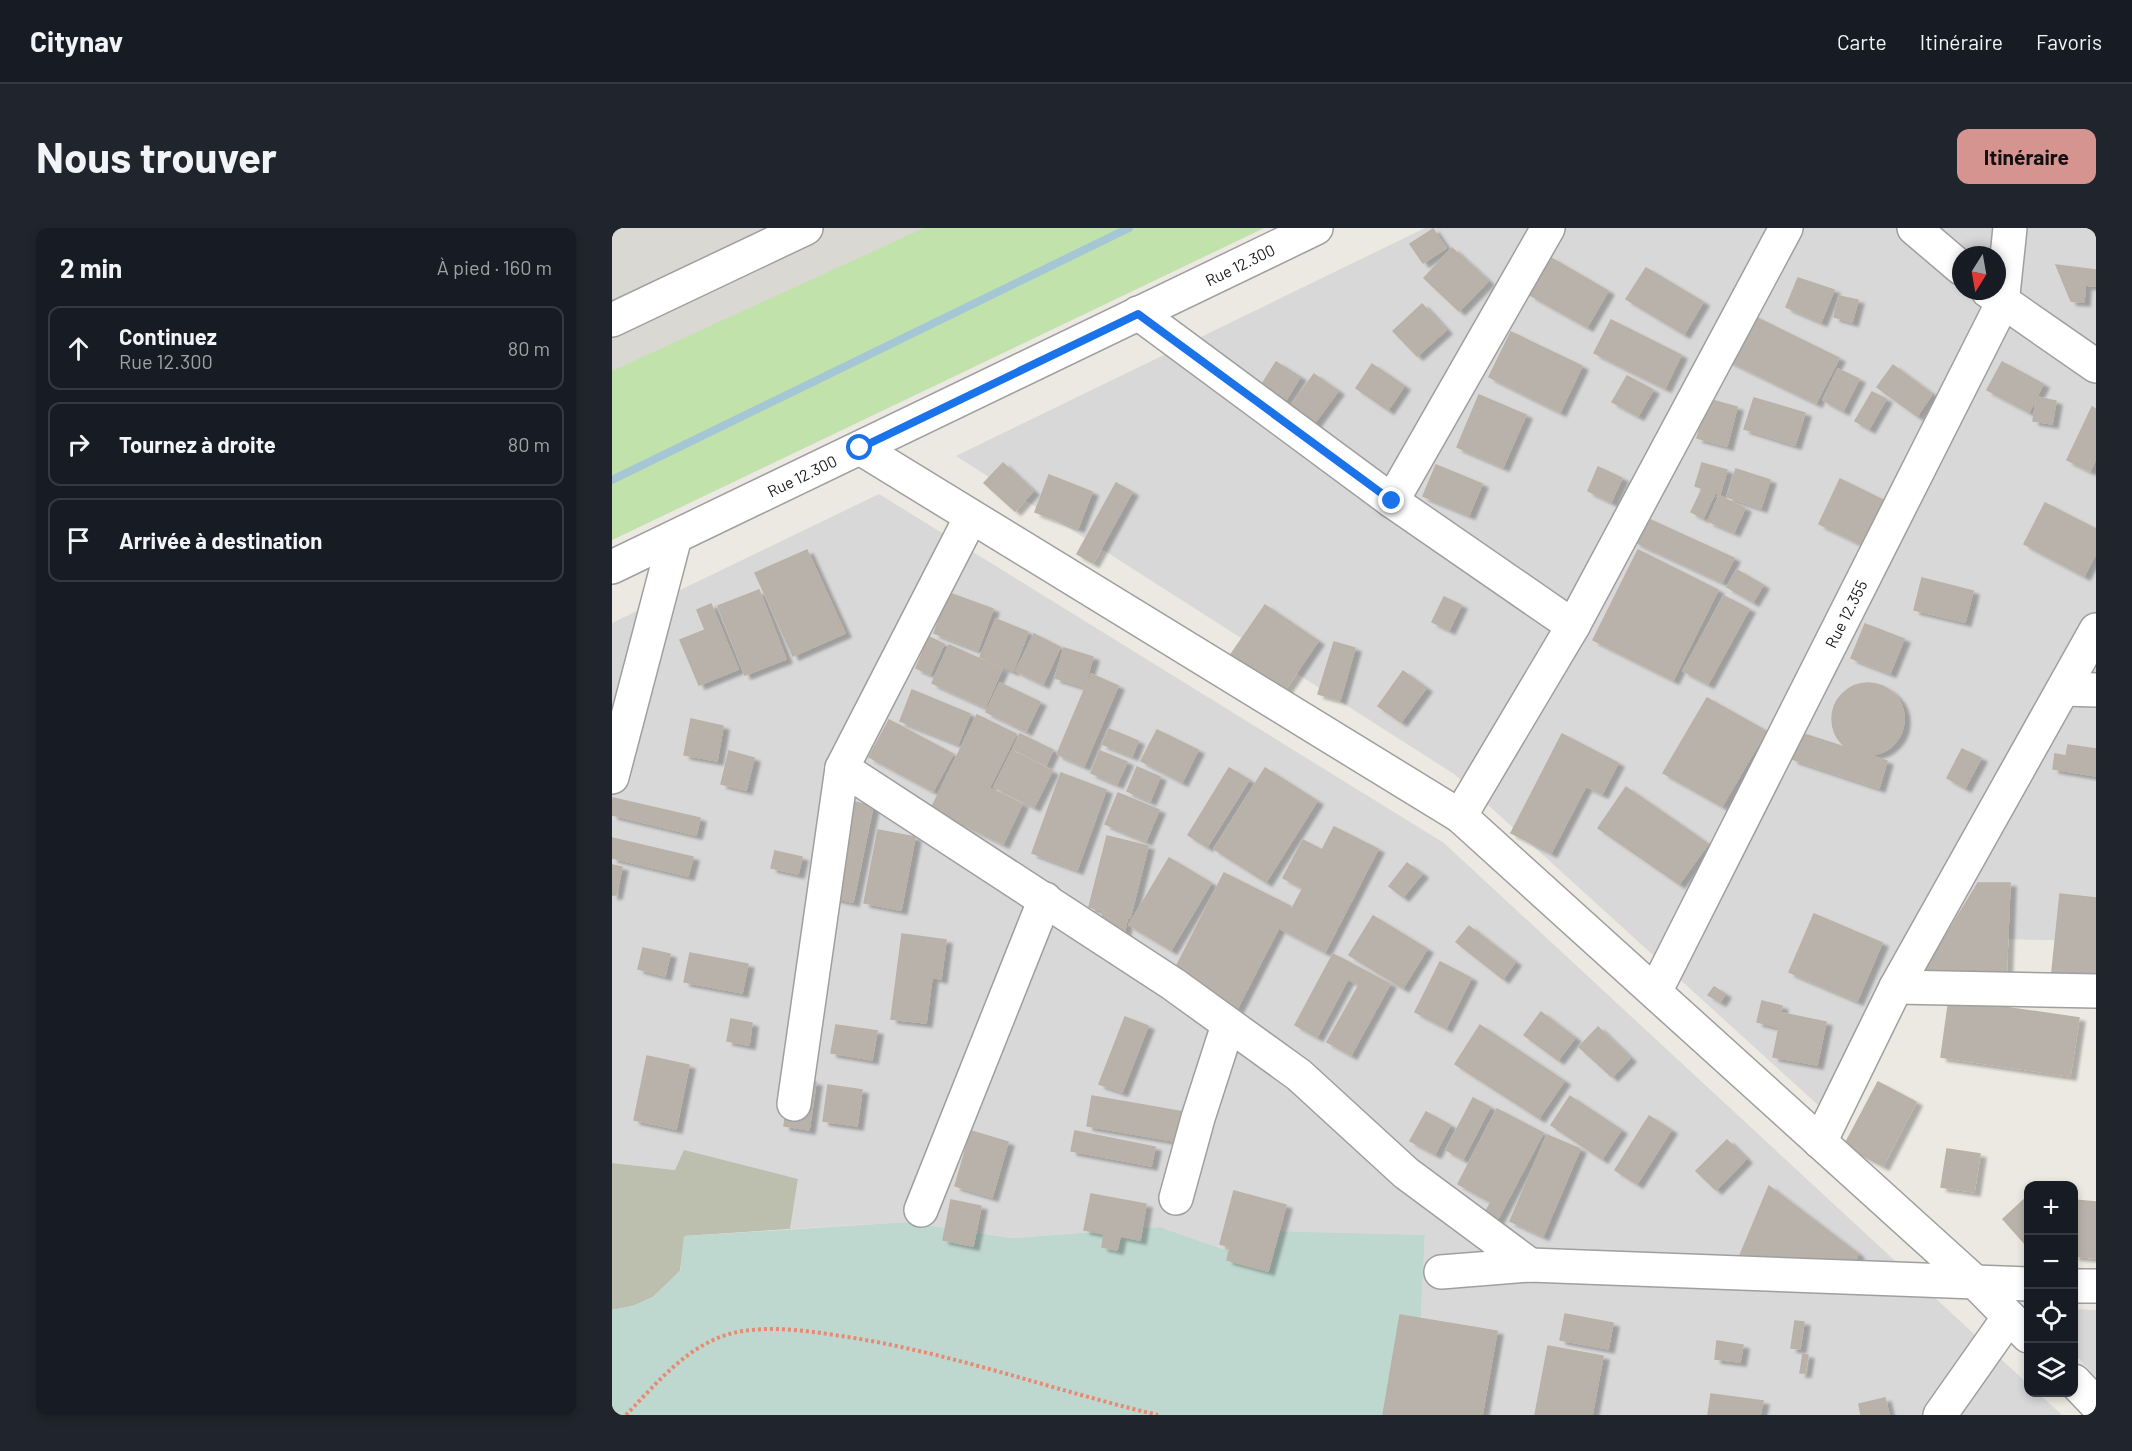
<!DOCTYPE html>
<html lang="fr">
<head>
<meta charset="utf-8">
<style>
	body { margin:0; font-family:Barlow,sans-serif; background:#20242c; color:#f1f3f6 }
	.controls { position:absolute; right:18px; bottom:18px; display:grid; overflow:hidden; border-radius:12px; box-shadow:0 3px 9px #0003 }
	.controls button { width:54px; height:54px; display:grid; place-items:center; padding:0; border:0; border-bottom:2px solid #363941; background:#171b24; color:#f1f3f6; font:30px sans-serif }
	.compass { position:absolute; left:1340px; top:18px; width:54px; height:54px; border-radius:50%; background:#171b24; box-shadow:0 3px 9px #0003; rotate:191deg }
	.stop { position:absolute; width:18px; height:18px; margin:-14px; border:4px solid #1a73e8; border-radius:50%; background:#fff }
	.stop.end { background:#1a73e8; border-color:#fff; box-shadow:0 2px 6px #0008 }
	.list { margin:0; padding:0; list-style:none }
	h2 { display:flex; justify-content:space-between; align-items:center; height:78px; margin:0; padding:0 24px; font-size:26px }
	h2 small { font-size:20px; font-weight:400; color:#9ea1a6 }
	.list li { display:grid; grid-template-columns:39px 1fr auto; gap:18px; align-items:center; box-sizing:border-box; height:84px; margin:0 12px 12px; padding:0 12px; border:2px solid #363941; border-radius:12px }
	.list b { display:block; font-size:22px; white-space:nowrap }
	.list p { margin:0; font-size:20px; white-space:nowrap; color:#9ea1a6 }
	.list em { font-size:20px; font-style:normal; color:#9ea1a6 }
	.icon { flex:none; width:33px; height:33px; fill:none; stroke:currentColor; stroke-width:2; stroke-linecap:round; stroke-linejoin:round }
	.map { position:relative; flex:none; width:1484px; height:1187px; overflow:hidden; border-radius:12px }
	header { display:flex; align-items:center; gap:36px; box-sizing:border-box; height:84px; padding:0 30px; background:#171b24; border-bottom:2px solid #363941 }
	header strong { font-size:28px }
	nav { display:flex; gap:33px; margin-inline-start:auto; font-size:21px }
	.intro { display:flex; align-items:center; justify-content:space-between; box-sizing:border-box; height:144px; padding:0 36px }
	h1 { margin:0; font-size:42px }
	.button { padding:15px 27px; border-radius:12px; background:#d59490; color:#111; font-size:21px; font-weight:700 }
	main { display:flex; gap:36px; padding:0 36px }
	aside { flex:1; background:#171b24; border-radius:12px; box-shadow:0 3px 9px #0003 }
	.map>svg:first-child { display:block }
</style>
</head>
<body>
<header>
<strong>Citynav</strong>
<nav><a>Carte</a><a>Itinéraire</a><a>Favoris</a></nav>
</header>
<div class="intro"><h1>Nous trouver</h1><a class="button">Itinéraire</a></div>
<main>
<aside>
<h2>2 min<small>À pied · 160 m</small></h2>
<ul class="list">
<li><svg class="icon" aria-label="ahead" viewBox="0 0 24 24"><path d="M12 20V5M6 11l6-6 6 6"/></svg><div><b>Continuez</b><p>Rue 12.300</p></div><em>80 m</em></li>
<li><svg class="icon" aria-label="right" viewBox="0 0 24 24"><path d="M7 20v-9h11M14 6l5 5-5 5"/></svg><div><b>Tournez à droite</b></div><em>80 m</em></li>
<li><svg class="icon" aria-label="arrive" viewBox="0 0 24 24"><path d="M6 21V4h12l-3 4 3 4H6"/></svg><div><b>Arrivée à destination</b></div></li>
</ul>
</aside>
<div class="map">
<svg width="1484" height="1187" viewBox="0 0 1484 1187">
	<defs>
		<filter id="shadow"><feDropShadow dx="6" dy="4" stdDeviation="1.5" flood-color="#0004"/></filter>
	</defs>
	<rect width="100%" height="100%" fill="#ebe9e1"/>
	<g fill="#d9d8d8" fill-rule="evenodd">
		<path d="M813,0H1484V713L1296,709L1206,877L842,546L344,228ZM1349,27H1385V63H1349Z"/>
		<polygon points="267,266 832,615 1416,1156 1416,1164 1426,1165 1450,1187 804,1187 813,1008 642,1032 548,999 399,1010 296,994 178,1001 186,951 63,942 0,935 0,395"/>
		<polygon points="1462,1081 1484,1082 1484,1150 1462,1125"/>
	</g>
	<polygon fill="#dad8d2" points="0,0 652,0 0,312"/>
	<polygon fill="#bdbfae" points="72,922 186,951 178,1001 73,1008 68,1043 41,1069 21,1078 0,1082 0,935 63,942"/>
	<polygon fill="#c1e2ab" points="312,0 652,0 0,312 0,143"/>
	<polygon fill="#bfd8cf" points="296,994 399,1010 548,999 642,1032 651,1003 813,1007 804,1187 0,1187 0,1082 21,1078 41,1069 68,1043 72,1008"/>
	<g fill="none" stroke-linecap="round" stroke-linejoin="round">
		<polyline stroke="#a5c6d5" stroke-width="8" points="0,252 517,0"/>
	</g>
	<g fill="#b8b2ab" stroke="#bbb1a5" stroke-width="1.5" filter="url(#shadow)">
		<polygon points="821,1 834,20 811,35 798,16"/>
		<polygon points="840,20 876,53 847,83 812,50"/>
		<polygon points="939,30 996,63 975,99 918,67"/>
		<polygon points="1444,37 1484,42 1484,58 1473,57 1472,74 1459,73"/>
		<polygon points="1034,40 1091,74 1072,106 1014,71"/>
		<polygon points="1186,50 1222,62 1209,94 1174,79"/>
		<polygon points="1227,68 1246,72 1240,94 1222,89"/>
		<polygon points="810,76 834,102 805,128 781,103"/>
		<polygon points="1135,85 1227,130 1204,175 1113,131"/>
		<polygon points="999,92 1069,127 1053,160 982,125"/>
		<polygon points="899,104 970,138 948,184 877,149"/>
		<polygon points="664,134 688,149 667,183 642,169"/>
		<polygon points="1390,134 1431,156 1417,184 1375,162"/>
		<polygon points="760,136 792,158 776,182 744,160"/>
		<polygon points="1281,137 1320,166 1305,188 1265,159"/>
		<polygon points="1226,141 1247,151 1231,183 1211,172"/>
		<polygon points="702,146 726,163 693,208 669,191"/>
		<polygon points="1015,148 1041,162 1026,188 1000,174"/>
		<polygon points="1260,164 1274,171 1257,201 1243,193"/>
		<polygon points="867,167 914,187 891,239 845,219"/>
		<polygon points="1425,169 1444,173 1440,196 1421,193"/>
		<polygon points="1142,170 1193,185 1183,217 1132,201"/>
		<polygon points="1096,171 1125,179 1115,218 1085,210"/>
		<polygon points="1480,179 1484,181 1484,230 1478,243 1455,232"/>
		<polygon points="391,235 421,263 403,283 372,255"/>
		<polygon points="1090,235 1115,242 1108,266 1083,258"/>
		<polygon points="824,237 870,256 857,287 811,268"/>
		<polygon points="986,239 1010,250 999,274 976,263"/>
		<polygon points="1124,241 1158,252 1149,280 1115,269"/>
		<polygon points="437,247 480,264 466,300 423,284"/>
		<polygon points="1228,251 1277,275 1255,319 1207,296"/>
		<polygon points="504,255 520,264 481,335 465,326"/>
		<polygon points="1090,261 1102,267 1091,290 1079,284"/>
		<polygon points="1107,268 1133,280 1122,304 1096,293"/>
		<polygon points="1433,275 1484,301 1484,325 1472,348 1412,316"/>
		<polygon points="1034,290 1122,330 1110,354 1023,314"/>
		<polygon points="195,322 233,405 181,428 143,345"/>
		<polygon points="1026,322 1106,362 1061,452 981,412"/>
		<polygon points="1125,342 1151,357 1141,374 1115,359"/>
		<polygon points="1310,350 1361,363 1353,394 1302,382"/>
		<polygon points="147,362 174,431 133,447 106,378"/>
		<polygon points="337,365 381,381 366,422 322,405"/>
		<polygon points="1112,368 1137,381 1096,456 1071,443"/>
		<polygon points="832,369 849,377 837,402 820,394"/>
		<polygon points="99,376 126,441 87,457 68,412 93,402 85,382"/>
		<polygon points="653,377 706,413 667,471 613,435"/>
		<polygon points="384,391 416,404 401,443 368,429"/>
		<polygon points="1253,396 1292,411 1278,445 1239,430"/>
		<polygon points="422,406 448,419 431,456 404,443"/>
		<polygon points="317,409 332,416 318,446 304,440"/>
		<polygon points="722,414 743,420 728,472 706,466"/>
		<polygon points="337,417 390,441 373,479 320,455"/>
		<polygon points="452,420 481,429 472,459 443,450"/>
		<polygon points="791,443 814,460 789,494 766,478"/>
		<polygon points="479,446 506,458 472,538 445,526"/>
		<polygon points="388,455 428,474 414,503 374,484"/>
		<circle cx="1256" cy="491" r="36"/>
		<polygon points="300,462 358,486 346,516 288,493"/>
		<polygon points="1095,470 1154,503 1110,578 1051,545"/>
		<polygon points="365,487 404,506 377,560 410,576 391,616 319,581"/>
		<polygon points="79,491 111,498 105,533 72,527"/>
		<polygon points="277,492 341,526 321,563 257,529"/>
		<polygon points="497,501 526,513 520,528 490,516"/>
		<polygon points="545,502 586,522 570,554 529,533"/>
		<polygon points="1189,505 1275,533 1267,560 1180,531"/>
		<polygon points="408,506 441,522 434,537 401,521"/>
		<polygon points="950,506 1006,535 990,566 974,558 939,625 899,605"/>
		<polygon points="1456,517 1484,521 1484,548 1441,541 1443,526 1454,528"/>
		<polygon points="1350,521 1369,530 1353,560 1335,550"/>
		<polygon points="117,523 142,530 134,562 109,556"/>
		<polygon points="400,523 440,543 422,579 382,559"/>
		<polygon points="488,523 515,534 505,556 479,545"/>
		<polygon points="525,539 548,549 538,573 515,563"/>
		<polygon points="617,540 637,552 595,619 576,607"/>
		<polygon points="653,540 705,573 654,654 602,621"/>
		<polygon points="449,545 494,562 465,642 420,625"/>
		<polygon points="1014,559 1096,616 1067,656 986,600"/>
		<polygon points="506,565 547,582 534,613 493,596"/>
		<polygon points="1,570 88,590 84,607 0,587"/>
		<polygon points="229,571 261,578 241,674 209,667"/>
		<polygon points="722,599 766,621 713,724 669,701 691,660 671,650 691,612 710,622"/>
		<polygon points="266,602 303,609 289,682 252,675"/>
		<polygon points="495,608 536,618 518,690 477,679"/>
		<polygon points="0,610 81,629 76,648 0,630"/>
		<polygon points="163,623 190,629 186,646 159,640"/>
		<polygon points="557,630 599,655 559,722 517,697"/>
		<polygon points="795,635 810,646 791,669 777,658"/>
		<polygon points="0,637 10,639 4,667 0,667"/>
		<polygon points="612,645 678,678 625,781 560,747"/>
		<polygon points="1366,655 1398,655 1394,750 1311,745"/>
		<polygon points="1448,666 1484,670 1484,758 1439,753"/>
		<polygon points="491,685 515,691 512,706 487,701"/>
		<polygon points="1202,686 1270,715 1245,773 1177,744"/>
		<polygon points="761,688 815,721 791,760 737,727"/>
		<polygon points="857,698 903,734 891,751 844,714"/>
		<polygon points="290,706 334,712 329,751 320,749 314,795 279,791"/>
		<polygon points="31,720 58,726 53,748 26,741"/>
		<polygon points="78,725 136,736 130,765 72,754"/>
		<polygon points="721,726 778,756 739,827 715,814 747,757 736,751 705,809 683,797"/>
		<polygon points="828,734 859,750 834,800 803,784"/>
		<polygon points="1102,759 1113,766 1108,774 1096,767"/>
		<polygon points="1337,771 1467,790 1458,848 1329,829"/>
		<polygon points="1150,773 1170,778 1166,799 1145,794"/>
		<polygon points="929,784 963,810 946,832 912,807"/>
		<polygon points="1170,785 1214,794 1205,837 1161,829"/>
		<polygon points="513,789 536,798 510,864 487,856"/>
		<polygon points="119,791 140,795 137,817 115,813"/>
		<polygon points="224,797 265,803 260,832 219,825"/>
		<polygon points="868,797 952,853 927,890 843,836"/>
		<polygon points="986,799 1018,830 1000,849 967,819"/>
		<polygon points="35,828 77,837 64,901 22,892"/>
		<polygon points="179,850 204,854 197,902 172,898"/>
		<polygon points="1266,854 1304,874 1271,938 1232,918"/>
		<polygon points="216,857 250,862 245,898 211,893"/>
		<polygon points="480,868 572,884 567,914 475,898"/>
		<polygon points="958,868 1009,902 990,931 939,897"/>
		<polygon points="861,870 878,879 851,931 834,922"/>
		<polygon points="885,881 931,905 882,998 869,992 879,974 846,956"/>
		<polygon points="814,884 838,897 823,926 798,913"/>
		<polygon points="1037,888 1059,902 1025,956 1003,942"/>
		<polygon points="359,903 396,914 380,969 343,958"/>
		<polygon points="463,903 543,919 539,938 459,923"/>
		<polygon points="935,907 968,921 931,1008 898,993"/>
		<polygon points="1115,912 1134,931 1104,962 1084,943"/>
		<polygon points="1335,921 1368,926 1362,964 1329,959"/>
		<polygon points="1157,958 1246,1026 1238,1047 1123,1039"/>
		<polygon points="622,963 674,977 656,1043 615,1032 618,1019 608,1016"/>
		<polygon points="479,966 534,976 528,1012 508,1008 505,1022 490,1019 492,1006 472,1002"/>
		<polygon points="1416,968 1416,1019 1391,991"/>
		<polygon points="339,972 369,978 361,1018 331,1012"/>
		<polygon points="1462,972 1484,974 1484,1030 1462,1028"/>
		<polygon points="953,1086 1001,1095 996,1121 948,1112"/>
		<polygon points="788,1087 885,1103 870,1187 771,1187"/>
		<polygon points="1183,1093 1192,1094 1188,1121 1179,1120"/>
		<polygon points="1105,1113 1131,1117 1128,1134 1103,1131"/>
		<polygon points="936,1118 991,1128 980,1187 923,1187"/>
		<polygon points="1191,1126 1196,1127 1193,1145 1188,1145"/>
		<polygon points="1099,1166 1151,1173 1148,1187 1096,1187"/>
		<polygon points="1273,1170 1277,1187 1249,1187 1247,1176"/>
	</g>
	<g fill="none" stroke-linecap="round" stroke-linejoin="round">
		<defs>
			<g id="minor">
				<polyline points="1302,0 1349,40"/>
				<polyline points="1376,63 1484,138"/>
				<polyline points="526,85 780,273 961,398"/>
				<polyline points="0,92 194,0"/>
				<polyline points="248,220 848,588 1363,1054 1416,1108"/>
				<polyline points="780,273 936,0"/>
				<polyline points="0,339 704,0"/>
				<polyline points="1453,461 1484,462"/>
				<polyline points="230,540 561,756 687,847 794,945 918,1037"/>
				<polyline points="0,549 63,309"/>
				<polyline points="848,588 961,398 1174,0"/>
				<polyline points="1284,759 1484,763"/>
				<polyline points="1043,764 1390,76 1398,0"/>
				<polyline points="182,876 230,540 359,289"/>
				<polyline points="1208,914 1284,759 1484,402"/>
				<polyline points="564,970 586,890 616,797"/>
				<polyline points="309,982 433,671"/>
				<polyline points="829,1044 918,1037 1416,1056"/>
				<polyline points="1462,1058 1484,1058"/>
				<polyline points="1462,1153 1484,1176"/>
				<polyline points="1328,1187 1397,1089"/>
			</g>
		</defs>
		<use href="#minor" stroke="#9f9f9f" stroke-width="36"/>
		<path stroke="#eb8872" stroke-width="4" stroke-dasharray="3 3" stroke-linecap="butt" d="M14,1187C44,1156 76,1116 121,1105C160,1096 203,1104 242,1110C346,1127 444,1163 546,1187"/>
		<use href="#minor" stroke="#fff" stroke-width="33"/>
	</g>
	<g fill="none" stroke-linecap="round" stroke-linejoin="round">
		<polyline stroke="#1a73e8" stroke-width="8" points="248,220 526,86 780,273"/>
	</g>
	<g text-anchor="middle" stroke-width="6" stroke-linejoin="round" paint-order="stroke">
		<g font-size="16" fill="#1b1b1b" stroke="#fff">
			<text transform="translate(628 37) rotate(-26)" y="6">Rue 12.300</text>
			<text transform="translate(190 248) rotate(-26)" y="6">Rue 12.300</text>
			<text transform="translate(1234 386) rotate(-63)" y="6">Rue 12.355</text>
		</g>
	</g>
</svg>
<div class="controls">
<button>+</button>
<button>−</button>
<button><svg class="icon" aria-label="locate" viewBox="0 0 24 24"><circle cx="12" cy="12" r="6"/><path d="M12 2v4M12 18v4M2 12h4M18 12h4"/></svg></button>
<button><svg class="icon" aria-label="layers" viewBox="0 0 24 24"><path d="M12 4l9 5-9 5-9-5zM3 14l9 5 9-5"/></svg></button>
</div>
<svg class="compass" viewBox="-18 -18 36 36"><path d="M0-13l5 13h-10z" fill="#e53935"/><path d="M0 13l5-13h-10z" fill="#9ea1a6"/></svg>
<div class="stop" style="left:248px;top:220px"></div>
<div class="stop end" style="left:780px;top:273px"></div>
</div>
</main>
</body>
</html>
